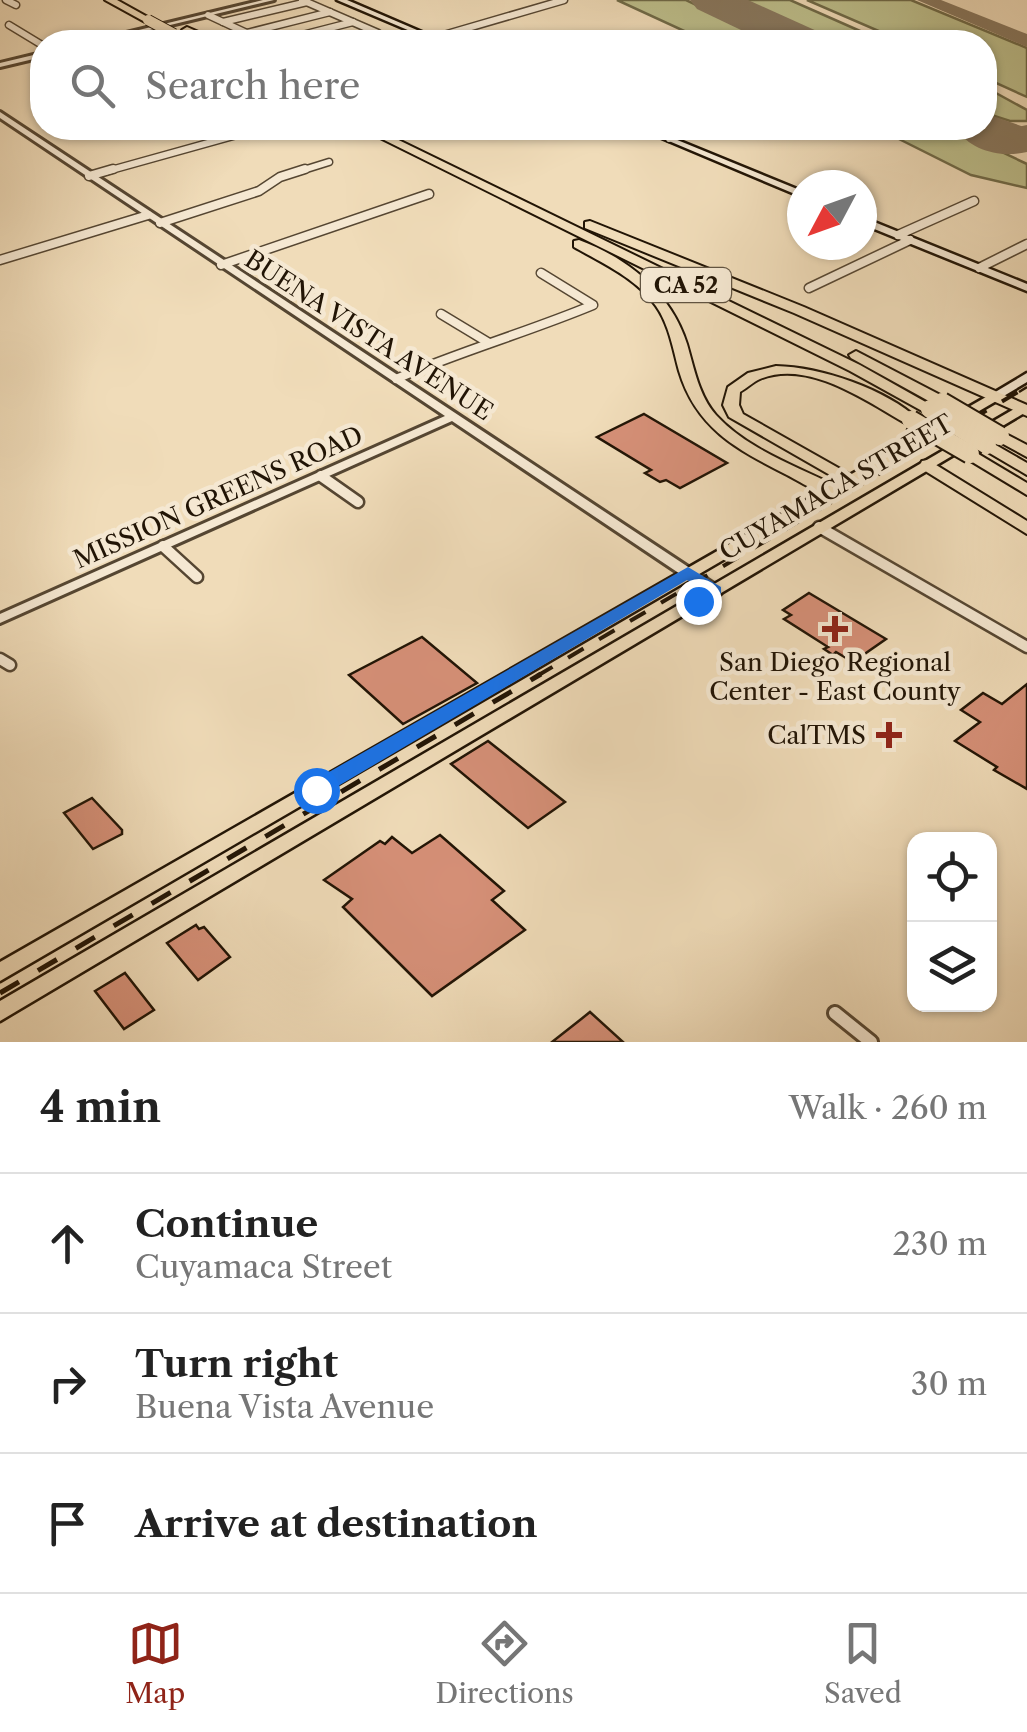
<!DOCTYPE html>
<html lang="en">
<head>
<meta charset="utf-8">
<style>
	body { margin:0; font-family:"Libre Caslon Text",serif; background:#f2f2f2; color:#222 }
	.controls { position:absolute; right:30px; bottom:30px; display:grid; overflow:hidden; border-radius:20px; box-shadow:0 2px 8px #0004 }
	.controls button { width:90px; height:90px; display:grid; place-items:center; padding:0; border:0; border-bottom:2px solid #e0e0e0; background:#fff; color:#222; font:50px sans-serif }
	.compass { position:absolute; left:787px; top:170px; width:90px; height:90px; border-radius:50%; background:#fff; box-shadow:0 2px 8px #0004; rotate:229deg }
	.stop { position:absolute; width:30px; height:30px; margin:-22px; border:8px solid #1a73e8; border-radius:50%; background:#fff }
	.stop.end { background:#1a73e8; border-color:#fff; box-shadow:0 2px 10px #0008 }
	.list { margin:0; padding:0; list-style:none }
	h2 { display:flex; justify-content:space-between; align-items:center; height:130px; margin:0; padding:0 40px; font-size:42px }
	h2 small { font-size:32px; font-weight:400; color:#767676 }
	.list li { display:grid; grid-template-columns:65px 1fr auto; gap:30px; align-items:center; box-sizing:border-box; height:140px; padding:0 40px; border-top:2px solid #e0e0e0 }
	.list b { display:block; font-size:38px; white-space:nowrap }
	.list p { margin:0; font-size:32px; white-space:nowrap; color:#767676 }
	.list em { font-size:32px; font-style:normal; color:#767676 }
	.icon { flex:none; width:55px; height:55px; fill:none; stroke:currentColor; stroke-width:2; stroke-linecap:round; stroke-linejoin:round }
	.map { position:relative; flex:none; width:1027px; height:1042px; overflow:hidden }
	.search { position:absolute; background:#fff; box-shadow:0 2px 8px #0004; left:30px; right:30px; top:30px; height:110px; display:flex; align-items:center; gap:25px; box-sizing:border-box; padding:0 35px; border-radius:40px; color:#767676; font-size:38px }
	.sheet { height:550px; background:#fff }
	nav { display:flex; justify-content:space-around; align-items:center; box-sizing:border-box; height:140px; border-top:2px solid #e0e0e0; background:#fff; font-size:28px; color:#767676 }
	nav a { display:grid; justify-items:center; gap:5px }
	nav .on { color:#8f2418 }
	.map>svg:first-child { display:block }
</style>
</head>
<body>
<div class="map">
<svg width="1027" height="1042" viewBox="0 0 1027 1042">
	<rect width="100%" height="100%" fill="#f0dcb9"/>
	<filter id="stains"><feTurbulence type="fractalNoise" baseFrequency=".002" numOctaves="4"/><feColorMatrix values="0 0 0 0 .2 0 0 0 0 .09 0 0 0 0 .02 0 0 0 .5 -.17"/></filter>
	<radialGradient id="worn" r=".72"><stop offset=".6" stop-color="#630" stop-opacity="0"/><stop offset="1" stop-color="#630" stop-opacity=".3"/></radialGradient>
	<g fill="#bdbf8c" stroke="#6f6a48" stroke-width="2.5">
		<polygon points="617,0 686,0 774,42 708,42"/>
		<polygon points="740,0 790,0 885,42 832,42"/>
		<polygon points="807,0 911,0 1027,48 1027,97 985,78 984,42 904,42"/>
		<polygon points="985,87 1027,110 1027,121 1010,121 985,113"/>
		<polygon points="877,128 951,128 1027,164 1027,188 971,175"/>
	</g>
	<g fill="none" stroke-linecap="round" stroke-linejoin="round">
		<g fill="#88785f" fill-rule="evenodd">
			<polygon points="917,0 941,0 1027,34 1027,47"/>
			<polygon points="1027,125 1027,137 1002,143 991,137 994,132"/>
		</g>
		<g fill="#88785f" fill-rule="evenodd">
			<polygon points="690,0 748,0 819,32 825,42 766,42 697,9"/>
			<path d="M984,113L1027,128V152C1001,158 970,151 956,128H984Z"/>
		</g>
	</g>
	<g fill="#d69078" stroke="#211405" stroke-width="2.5">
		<polygon points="644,414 727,463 680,488 666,480 660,482 645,473 651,470 597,437"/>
		<polygon points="809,593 886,639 853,662 836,652 833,655 824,649 828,647 784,619 791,615 783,610"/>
		<polygon points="422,637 477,683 403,724 349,675"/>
		<polygon points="1027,684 1027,789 994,770 997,767 955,741 980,722 961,710 983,693 1002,704"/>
		<polygon points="488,741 565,802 528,828 451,764"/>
		<polygon points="92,798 122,830 122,834 93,849 64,813"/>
		<polygon points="440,835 504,891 492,900 525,930 432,996 343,907 352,899 324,880 380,841 385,844 392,837 412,853"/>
		<polygon points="196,925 199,929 204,927 230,957 198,980 167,943"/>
		<polygon points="125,973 154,1010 124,1029 95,991"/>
		<polygon points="590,1012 623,1042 552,1042 580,1020"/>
	</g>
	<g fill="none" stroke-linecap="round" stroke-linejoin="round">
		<defs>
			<g id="minor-far3">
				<polyline points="6,0 16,5"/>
				<polyline points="302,0 378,33 343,42"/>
				<polyline points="208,15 266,42"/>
				<polyline points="223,22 307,2"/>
				<polyline points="9,25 42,45"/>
				<polyline points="247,33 330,12"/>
				<polyline points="430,39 564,0"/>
				<polyline points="275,42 353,22"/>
				<polyline points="669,139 700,128"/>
				<polyline points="104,172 262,128"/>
				<polyline points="297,172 329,162"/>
			</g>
			<g id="minor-far2">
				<polyline points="89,176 113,169"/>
				<polyline points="160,223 259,191 280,177 305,169"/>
				<polyline points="898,235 974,201"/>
				<polyline points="0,260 148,215"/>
				<polyline points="221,265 429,194"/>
				<polyline points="979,268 1027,244"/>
				<polyline points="809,288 910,240"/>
				<polyline points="441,314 489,343"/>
				<path d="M396,379C461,351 528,332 593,305L541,273"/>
			</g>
			<g id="minor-far1">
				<polyline points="321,476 358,502"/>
				<polyline points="819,527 1027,647"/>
				<polyline points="163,546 197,577"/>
				<polyline points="0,659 10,665"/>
			</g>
			<polyline id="minor" points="835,1013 871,1042"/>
			<g id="tertiary">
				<polygon points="263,0 274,0 100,42 89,42"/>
				<polygon points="42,53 42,57 0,67 0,63"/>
				<polygon points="0,112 720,588 722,591 720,594 710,594 452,421 0,623 0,614 445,416 0,118"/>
			</g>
			<g id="secondary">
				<polygon points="337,0 347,0 445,42 436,42"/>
				<polygon points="638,128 648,128 802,191 802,197"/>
				<polygon points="862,217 1027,284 1027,291 862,224"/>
				<polygon points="1027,373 1027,382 997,400 993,401 987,397"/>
			</g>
			<g id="primary">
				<polygon points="993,393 998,394 1000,397 998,400 0,981 0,962"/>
				<polygon points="1021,405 1027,408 1026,412 0,1021 0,1001"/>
			</g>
			<g id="motorway">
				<polygon points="105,0 117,0 153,20 145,22"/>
				<polygon points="187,27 217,40 218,42 206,42 184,32 182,30"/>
				<polygon points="360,128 374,128 860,365 938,409 936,412 924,412 850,371"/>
				<polygon points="590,221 804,307 1027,405 1027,416 794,313 585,228 585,222"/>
				<path d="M579,240C628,258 671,293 687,344C694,368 699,396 716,415C747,449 796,466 836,486L839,490L836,494C820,496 801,482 787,475C736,449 696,428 679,371C673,349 669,324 656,306C636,278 602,263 574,247V241Z"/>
				<polygon points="856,351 948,399 950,402 948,405 936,405 851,358 849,355"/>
				<path d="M776,366C821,367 886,389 919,420L911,425L905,423C866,401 808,359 760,379C753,382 747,388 740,392L739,405L743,414L858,479L850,484L844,483L729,417L723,405L728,387L748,373Z"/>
				<polygon points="1000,431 1027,445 1027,457 994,439 992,436"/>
				<polygon points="987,440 1027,463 1027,475 981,448 979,445"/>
				<polygon points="970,449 1027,483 1027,495 964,457 962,454 964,451"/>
				<polygon points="928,460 1027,521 1027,534 922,469 920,465 922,461"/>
			</g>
		</defs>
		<use href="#minor-far3" stroke="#554632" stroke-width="9"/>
		<use href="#minor-far2" stroke="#554632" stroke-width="11"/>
		<use href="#minor-far1" stroke="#554632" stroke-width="15"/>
		<use href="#minor" stroke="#554632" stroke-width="18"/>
		<use href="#tertiary" stroke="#554632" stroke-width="6"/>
		<use href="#secondary" stroke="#211405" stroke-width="5"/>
		<use href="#primary" stroke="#211405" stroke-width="5"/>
		<use href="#motorway" stroke="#211405" stroke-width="4"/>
		<use href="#minor-far3" stroke="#f5e8d2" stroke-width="6"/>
		<use href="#minor-far2" stroke="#f5e8d2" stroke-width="8"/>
		<use href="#minor-far1" stroke="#f5e8d2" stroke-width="10"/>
		<use href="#minor" stroke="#f5e8d2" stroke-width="12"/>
		<use href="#tertiary" fill="#f5e8d2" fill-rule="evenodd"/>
		<use href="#secondary" fill="#f5e8d2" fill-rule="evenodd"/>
		<use href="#primary" fill="#f0dcb9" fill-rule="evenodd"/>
		<use href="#motorway" fill="#f0dcb9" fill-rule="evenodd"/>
		<polyline stroke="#211405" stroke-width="2.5" stroke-dasharray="10 10" stroke-linecap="butt" points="1019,392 1027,387"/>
		<polyline stroke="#211405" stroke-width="4" stroke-dasharray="18 18" stroke-linecap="butt" points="537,676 1023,389"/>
		<polyline stroke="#211405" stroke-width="5" stroke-dasharray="22 22" stroke-linecap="butt" points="0,993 541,674"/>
		<defs>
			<polyline id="motorway-bridge-far1" points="148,20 174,34"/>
			<g id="motorway-bridge">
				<polyline points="942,402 1000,436"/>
				<polyline points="930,409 987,445"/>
				<polyline points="911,420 970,454"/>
			</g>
		</defs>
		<use href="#motorway-bridge-far1" stroke="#211405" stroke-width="12" stroke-linecap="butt"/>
		<use href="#motorway-bridge" stroke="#211405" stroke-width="22" stroke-linecap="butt"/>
		<use href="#motorway-bridge-far1" stroke="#f0dcb9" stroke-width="10"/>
		<use href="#motorway-bridge" stroke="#f0dcb9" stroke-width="18"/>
	</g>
	<polygon fill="#1a73e8" points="688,567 721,587 721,594 704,605 691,605 691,597 703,590 687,580 323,795 308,795 308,784"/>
	<g fill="#8f2418" stroke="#f5e8d2" stroke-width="4">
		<path d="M830 614h10v10h10v10h-10v10h-10v-10h-10v-10h10z"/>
		<path d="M884 720h10v10h10v10h-10v10h-10v-10h-10v-10h10z"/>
	</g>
	<g text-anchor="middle" stroke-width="9" stroke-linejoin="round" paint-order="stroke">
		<rect fill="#f5e8d2" stroke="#615442" stroke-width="2.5" x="641" y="268" width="90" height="34" rx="8"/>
		<g font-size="22" font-weight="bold" fill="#211405">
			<text x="686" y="293">CA 52</text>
		</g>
		<g font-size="25" fill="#211405" stroke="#f5e8d2">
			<text transform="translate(369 335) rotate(33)" y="9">BUENA VISTA AVENUE</text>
			<text transform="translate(836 487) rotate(-30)" y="9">CUYAMACA STREET</text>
			<text transform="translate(218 497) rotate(-24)" y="9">MISSION GREENS ROAD</text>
		</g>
		<g font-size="25" fill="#211405" stroke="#f5e8d2">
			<text x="835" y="671">San Diego Regional<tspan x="835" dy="29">Center - East County</tspan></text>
			<text x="866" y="744" text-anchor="end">CalTMS</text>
		</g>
	</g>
	<rect width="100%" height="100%" filter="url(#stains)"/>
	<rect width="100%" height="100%" fill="url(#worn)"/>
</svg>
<div class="controls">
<button><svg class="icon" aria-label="locate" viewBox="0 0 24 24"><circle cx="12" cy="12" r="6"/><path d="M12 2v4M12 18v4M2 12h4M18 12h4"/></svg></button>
<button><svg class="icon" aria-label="layers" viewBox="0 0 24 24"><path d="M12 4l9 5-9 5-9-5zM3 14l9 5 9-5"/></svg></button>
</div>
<svg class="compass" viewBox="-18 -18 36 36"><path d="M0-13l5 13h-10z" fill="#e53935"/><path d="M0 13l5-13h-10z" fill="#767676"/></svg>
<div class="stop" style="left:316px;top:790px"></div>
<div class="stop end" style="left:698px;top:601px"></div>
<div class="search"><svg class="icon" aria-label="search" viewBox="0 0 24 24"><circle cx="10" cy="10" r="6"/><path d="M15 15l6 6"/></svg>Search here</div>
</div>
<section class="sheet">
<h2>4 min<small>Walk · 260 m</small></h2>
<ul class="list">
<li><svg class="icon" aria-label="ahead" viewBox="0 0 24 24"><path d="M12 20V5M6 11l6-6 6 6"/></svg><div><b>Continue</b><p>Cuyamaca Street</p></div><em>230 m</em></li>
<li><svg class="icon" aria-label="right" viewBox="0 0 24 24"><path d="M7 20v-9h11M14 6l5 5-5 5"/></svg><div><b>Turn right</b><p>Buena Vista Avenue</p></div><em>30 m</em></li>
<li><svg class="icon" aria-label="arrive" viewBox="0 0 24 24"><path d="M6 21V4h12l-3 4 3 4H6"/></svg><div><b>Arrive at destination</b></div></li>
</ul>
</section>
<nav>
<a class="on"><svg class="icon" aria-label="map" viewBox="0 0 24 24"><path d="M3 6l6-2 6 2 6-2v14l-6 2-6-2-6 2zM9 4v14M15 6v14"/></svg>Map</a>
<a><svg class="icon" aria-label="directions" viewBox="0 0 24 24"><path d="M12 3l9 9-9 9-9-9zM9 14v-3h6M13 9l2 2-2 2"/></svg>Directions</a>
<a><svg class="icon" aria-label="saved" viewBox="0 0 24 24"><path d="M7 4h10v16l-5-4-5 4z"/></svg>Saved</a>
</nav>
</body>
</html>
